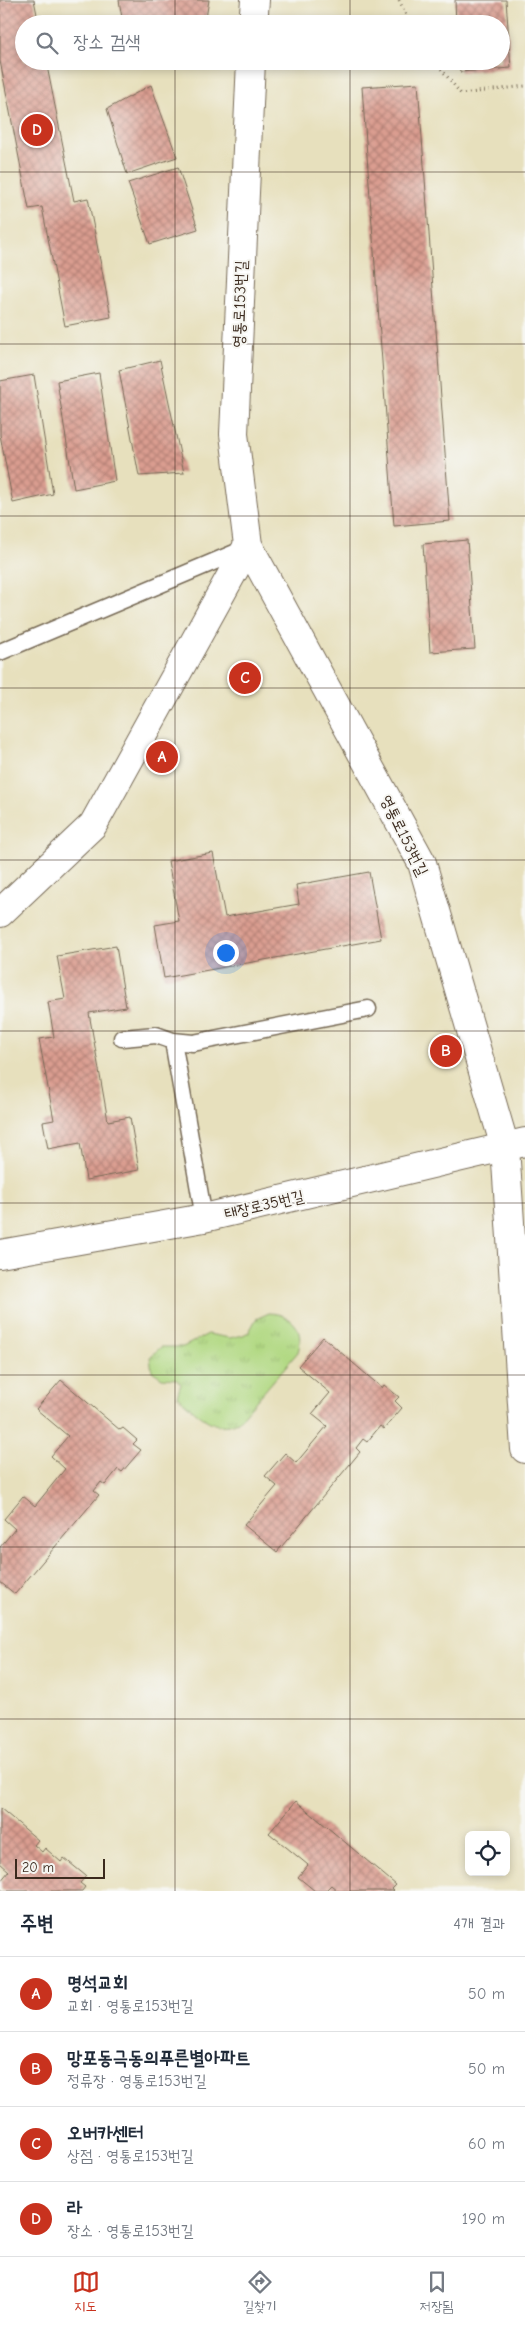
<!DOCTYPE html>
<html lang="ko">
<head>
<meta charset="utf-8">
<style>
	body { margin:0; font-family:"Comic Neue","Poor Story",sans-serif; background:#f6f6f7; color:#1f2937 }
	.controls { position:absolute; right:15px; bottom:15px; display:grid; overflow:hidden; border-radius:8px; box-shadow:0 2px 8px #0003 }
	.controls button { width:45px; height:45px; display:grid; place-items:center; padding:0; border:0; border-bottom:1px solid #e0e1e3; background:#fff; color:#1f2937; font:25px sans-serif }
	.scale { position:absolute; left:15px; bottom:12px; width:90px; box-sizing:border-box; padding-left:5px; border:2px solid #3b2a1e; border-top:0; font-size:14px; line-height:18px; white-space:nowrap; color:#3b2a1e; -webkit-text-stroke:4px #f6f6f2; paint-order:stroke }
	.you { position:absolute; left:225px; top:952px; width:18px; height:18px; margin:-12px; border:4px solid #fff; border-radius:50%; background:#1a73e8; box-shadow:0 0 0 8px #1a73e833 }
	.badge { display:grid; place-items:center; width:32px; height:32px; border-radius:50%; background:#c8321e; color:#fff; font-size:16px; font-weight:700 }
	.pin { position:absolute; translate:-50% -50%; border:2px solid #fff; box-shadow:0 1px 5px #0006 }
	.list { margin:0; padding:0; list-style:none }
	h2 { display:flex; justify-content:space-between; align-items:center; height:65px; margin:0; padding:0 20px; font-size:21px }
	h2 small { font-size:16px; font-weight:400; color:#747a83 }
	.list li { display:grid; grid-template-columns:32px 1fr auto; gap:15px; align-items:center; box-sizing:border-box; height:75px; padding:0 20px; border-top:1px solid #e0e1e3 }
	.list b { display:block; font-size:19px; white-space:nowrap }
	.list p { margin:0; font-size:16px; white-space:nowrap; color:#747a83 }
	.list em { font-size:16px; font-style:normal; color:#747a83 }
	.icon { flex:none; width:28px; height:28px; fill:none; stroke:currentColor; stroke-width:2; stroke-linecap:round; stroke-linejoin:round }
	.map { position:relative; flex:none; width:525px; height:1891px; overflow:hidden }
	.search { position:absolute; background:#fff; box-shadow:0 2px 8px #0003; left:15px; right:15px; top:15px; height:55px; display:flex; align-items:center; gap:12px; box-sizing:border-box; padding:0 18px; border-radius:28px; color:#747a83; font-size:19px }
	.sheet { height:365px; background:#fff }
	nav { display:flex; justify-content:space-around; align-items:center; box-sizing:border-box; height:70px; border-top:1px solid #e0e1e3; background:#fff; font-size:14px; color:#747a83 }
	nav a { display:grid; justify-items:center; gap:2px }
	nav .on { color:#c8321e }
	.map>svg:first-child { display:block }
</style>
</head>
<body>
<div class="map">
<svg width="525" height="1891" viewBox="0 0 525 1891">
	<defs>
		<pattern id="park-tufts" width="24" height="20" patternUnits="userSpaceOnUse" patternTransform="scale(1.25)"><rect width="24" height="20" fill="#b2d984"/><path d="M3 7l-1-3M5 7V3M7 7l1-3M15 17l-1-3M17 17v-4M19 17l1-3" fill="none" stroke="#9aba72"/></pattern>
		<pattern id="building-cross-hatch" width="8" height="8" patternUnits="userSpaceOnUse" patternTransform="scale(1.25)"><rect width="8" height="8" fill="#da9d90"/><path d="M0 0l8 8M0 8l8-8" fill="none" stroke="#b28075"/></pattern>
	</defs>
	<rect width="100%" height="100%" fill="#f6f6f2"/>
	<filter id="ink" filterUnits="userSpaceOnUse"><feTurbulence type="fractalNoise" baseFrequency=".02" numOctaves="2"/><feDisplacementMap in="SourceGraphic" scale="10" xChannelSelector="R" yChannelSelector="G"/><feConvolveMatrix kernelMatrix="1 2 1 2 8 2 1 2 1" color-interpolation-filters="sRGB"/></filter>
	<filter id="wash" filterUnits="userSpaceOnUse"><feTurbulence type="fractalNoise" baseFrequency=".0096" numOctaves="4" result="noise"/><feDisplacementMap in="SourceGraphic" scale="20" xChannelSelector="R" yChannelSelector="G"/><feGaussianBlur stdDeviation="1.12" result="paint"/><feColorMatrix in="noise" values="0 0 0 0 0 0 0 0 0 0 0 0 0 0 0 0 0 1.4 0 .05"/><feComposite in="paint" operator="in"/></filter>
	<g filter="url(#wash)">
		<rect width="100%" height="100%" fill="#e7e0bd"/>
		<path fill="url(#park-tufts)" stroke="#768251" d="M269,1313C292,1314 305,1329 298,1352L238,1422C212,1434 196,1411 177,1396L181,1384L177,1379L162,1378L152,1371L150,1357L161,1347H183L208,1334L230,1338L243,1335L249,1332L256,1319Z"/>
		<g id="blocks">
			<g fill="url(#building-cross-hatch)">
				<polygon points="0,0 34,0 39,24 24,24 24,61 46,61 74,201 88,198 111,317 65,326 42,207 29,209 0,61"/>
				<polygon points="119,0 209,0 205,24 123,24"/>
				<polygon points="455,0 506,0 511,68 460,72 459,61 501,61 501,24 456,24"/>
				<polygon points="418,83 450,521 394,526 362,87"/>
				<polygon points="151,85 177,157 127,174 107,109"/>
				<polygon points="178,167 198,229 150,244 128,183"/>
				<polygon points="160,360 184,473 139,476 119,370"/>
				<polygon points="99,373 115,481 74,489 57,381"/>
				<polygon points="34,375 53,494 13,503 0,435 0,381"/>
				<polygon points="467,540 475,649 430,652 423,544"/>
				<polygon points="213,853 225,917 299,904 296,885 369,872 381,939 164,978 155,925 179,921 168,861"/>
				<polygon points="116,946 126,1007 89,1013 108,1121 130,1117 139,1170 86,1180 80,1143 48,1149 43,1122 54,1120 39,1039 54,1037 48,1002 65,999 57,956"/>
				<polygon points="323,1337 382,1388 384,1385 399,1397 395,1401 402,1408 384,1429 380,1426 367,1442 363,1439 356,1448 360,1452 277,1552 244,1525 277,1486 265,1476 285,1453 296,1463 327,1426 312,1414 330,1393 298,1366"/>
				<polygon points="61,1380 120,1430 123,1428 137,1440 133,1444 141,1450 122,1472 118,1469 105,1485 101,1482 94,1491 99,1495 15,1594 0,1582 0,1547 15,1529 4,1519 23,1496 35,1506 65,1469 51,1456 68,1436 36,1409"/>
				<polygon points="296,1801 396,1885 392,1889 394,1891 338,1891 331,1885 325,1891 315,1891 298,1877 308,1865 269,1833"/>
				<polygon points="0,1808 38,1840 34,1845 42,1852 45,1848 61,1862 64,1858 86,1876 80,1883 85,1887 82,1891 3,1891 0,1888 0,1882 9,1871 0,1863"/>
			</g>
		</g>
	</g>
	<g filter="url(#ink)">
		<use href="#blocks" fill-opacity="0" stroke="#776a56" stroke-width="1"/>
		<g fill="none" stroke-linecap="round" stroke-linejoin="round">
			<defs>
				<g id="lane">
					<polyline points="0,652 244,549"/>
					<polyline points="122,1038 156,1035 173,1041 193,1043 368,1009"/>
					<polyline points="173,1041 204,1218"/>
				</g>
				<g id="street">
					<polyline points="253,24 255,0"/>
					<polyline points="251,61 234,434 248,545 422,863 505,1147 525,1449"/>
					<polyline points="0,913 93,825 248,545"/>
					<polyline points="0,1254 204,1218 525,1142"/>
				</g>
			</defs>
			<use href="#lane" stroke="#776a56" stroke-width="19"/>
			<use href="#street" stroke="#776a56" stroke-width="30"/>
			<g stroke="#776a56" stroke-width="3" stroke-dasharray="1 4" stroke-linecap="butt">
				<polyline points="399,0 410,24"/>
				<polyline points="435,61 461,94 525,86"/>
			</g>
			<use href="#lane" stroke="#fff" stroke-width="16"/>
			<use href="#street" stroke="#fff" stroke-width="28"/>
		</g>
	</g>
	<path fill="none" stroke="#3b2a1e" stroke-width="1" stroke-opacity="0.55" d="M175,0V24M350,0V24M175,61V1891M350,61V1891M0,172H525M0,344H525M0,516H525M0,688H525M0,860H525M0,1031H525M0,1203H525M0,1375H525M0,1547H525M0,1719H525"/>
	<g text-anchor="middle" stroke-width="4" stroke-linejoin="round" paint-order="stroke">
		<g font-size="16" fill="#3b2a1e" stroke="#f6f6f2">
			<text transform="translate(239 304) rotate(-88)" y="6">영통로153번길</text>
			<text transform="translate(405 835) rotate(64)" y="6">영통로153번길</text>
			<text transform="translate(264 1204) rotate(-13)" y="6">태장로35번길</text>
		</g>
	</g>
</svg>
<div class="controls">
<button><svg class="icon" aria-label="locate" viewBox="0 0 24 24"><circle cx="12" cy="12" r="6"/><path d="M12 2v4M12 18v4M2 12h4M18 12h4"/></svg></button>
</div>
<div class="scale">20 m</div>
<div class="you"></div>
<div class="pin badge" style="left:162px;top:757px">A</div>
<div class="pin badge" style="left:446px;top:1051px">B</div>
<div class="pin badge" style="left:245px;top:678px">C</div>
<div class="pin badge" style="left:37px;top:130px">D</div>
<div class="search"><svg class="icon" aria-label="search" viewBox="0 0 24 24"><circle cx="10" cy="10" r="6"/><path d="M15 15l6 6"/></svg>장소 검색</div>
</div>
<section class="sheet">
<h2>주변<small>4개 결과</small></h2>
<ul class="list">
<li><span class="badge">A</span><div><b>명석교회</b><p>교회 · 영통로153번길</p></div><em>50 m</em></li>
<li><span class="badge">B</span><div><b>망포동극동의푸른별아파트</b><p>정류장 · 영통로153번길</p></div><em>50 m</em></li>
<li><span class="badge">C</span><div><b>오버카센터</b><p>상점 · 영통로153번길</p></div><em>60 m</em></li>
<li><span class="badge">D</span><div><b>라</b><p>장소 · 영통로153번길</p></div><em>190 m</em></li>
</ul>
</section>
<nav>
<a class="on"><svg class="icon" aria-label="map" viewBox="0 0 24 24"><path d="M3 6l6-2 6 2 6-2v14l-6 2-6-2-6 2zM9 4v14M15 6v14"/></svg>지도</a>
<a><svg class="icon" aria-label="directions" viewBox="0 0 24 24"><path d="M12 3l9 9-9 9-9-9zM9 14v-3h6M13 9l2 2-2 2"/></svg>길찾기</a>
<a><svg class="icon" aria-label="saved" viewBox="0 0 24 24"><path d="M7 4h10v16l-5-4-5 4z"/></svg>저장됨</a>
</nav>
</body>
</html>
